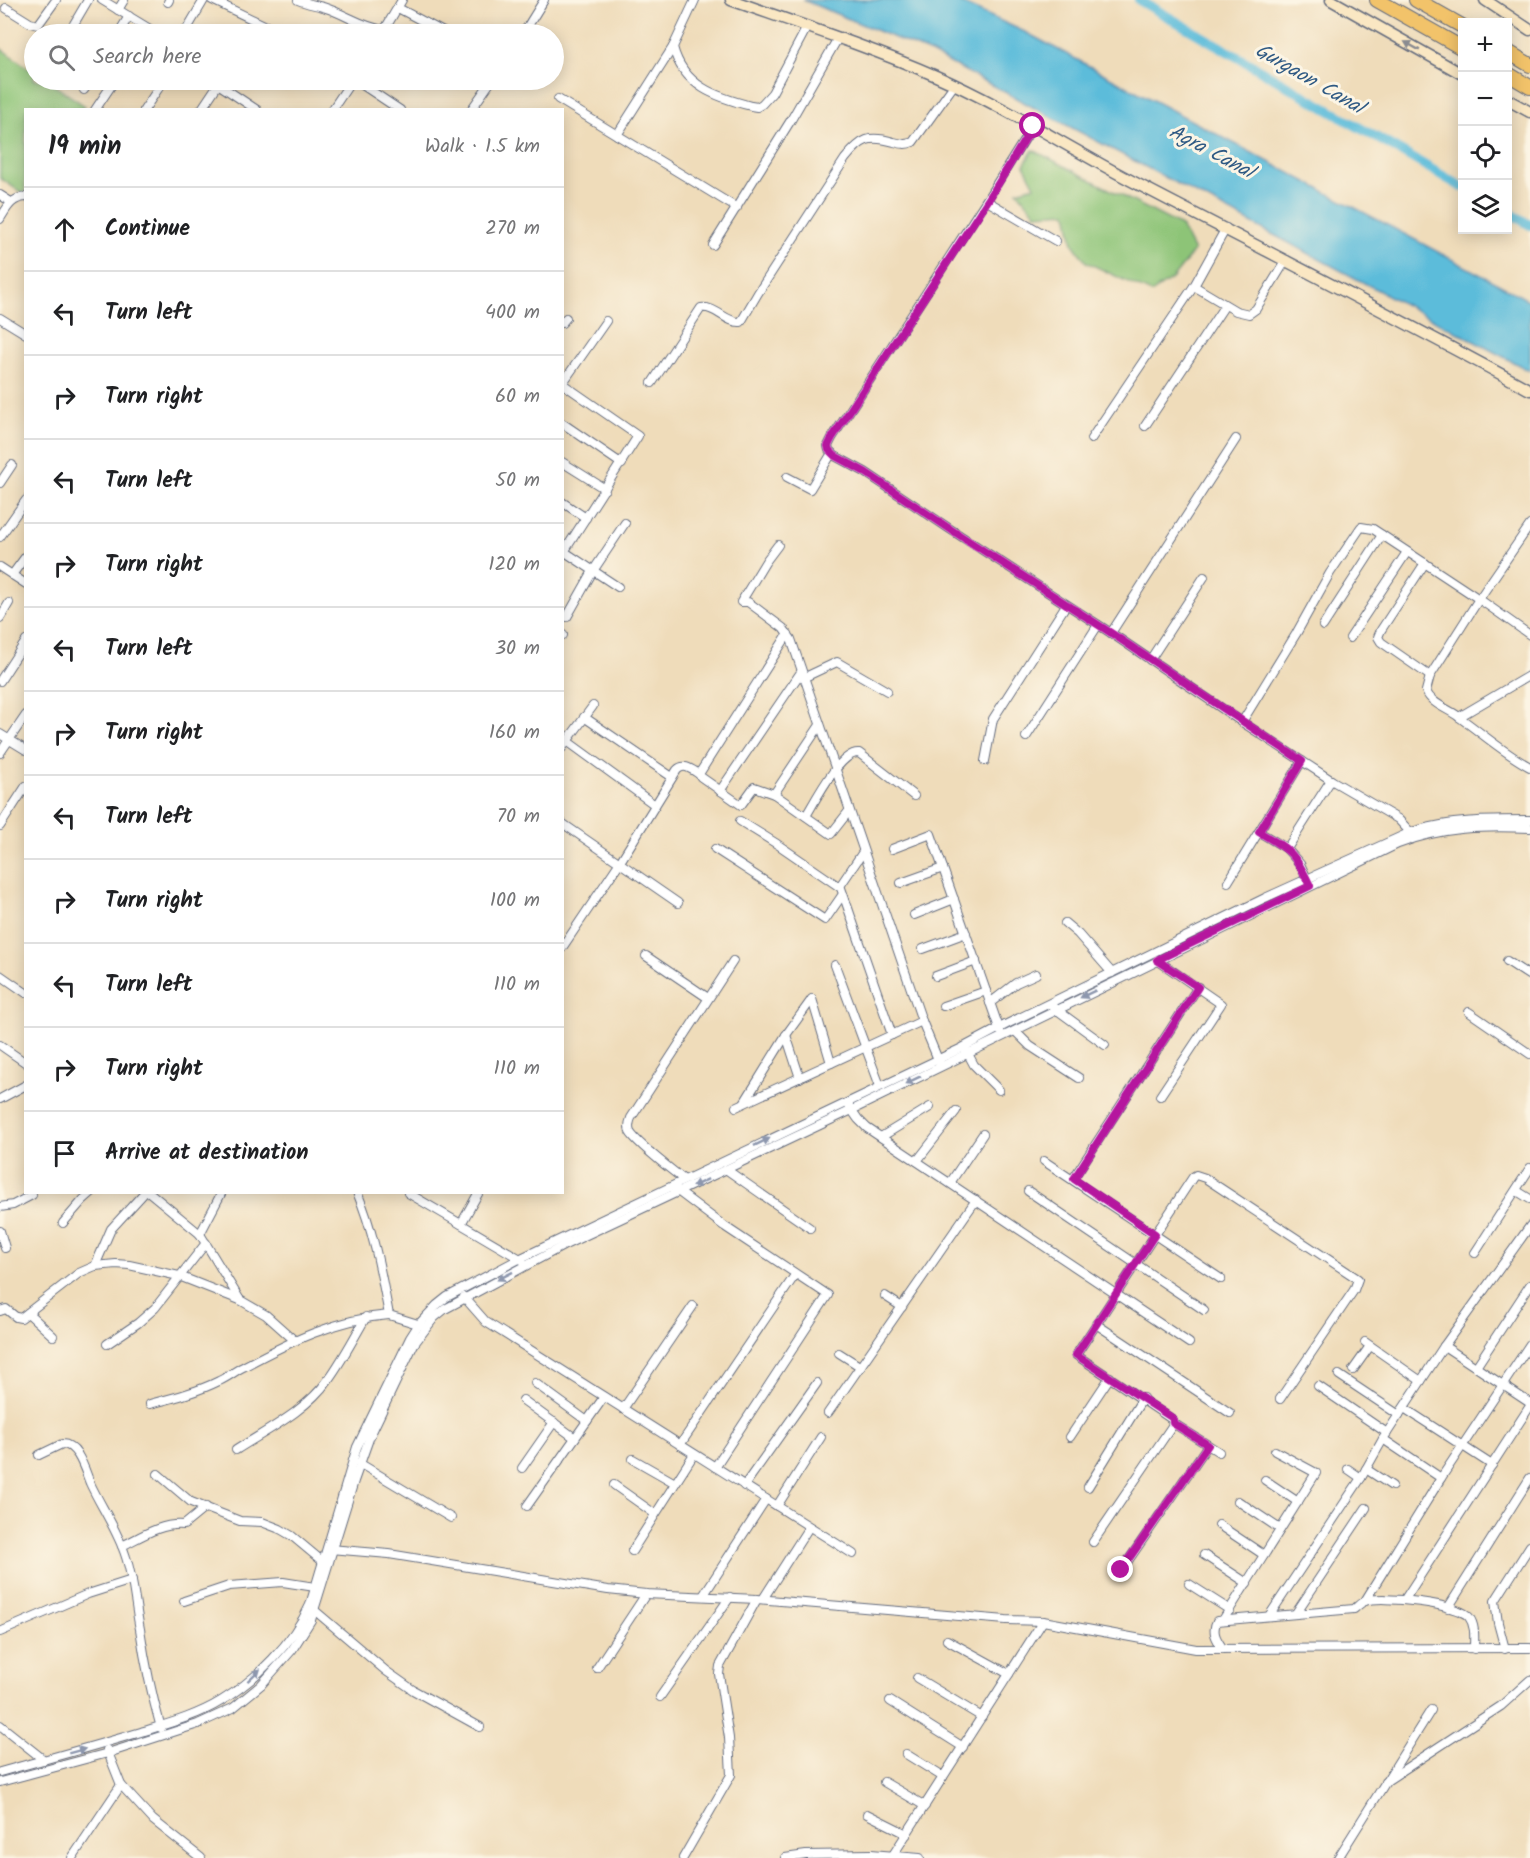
<!DOCTYPE html>
<html lang="en">
<head>
<meta charset="utf-8">
<style>
	body { margin:0; font-family:Kalam,sans-serif; background:#f2f2f2; color:#202124 }
	.controls { position:absolute; right:18px; top:18px; display:grid; overflow:hidden; border-radius:0px; box-shadow:0 3px 15px #0003 }
	.controls button { width:54px; height:54px; display:grid; place-items:center; padding:0; border:0; border-bottom:2px solid #e0e0e0; background:#fff; color:#202124; font:30px sans-serif }
	.stop { position:absolute; width:18px; height:18px; margin:-14px; border:4px solid #b5179e; border-radius:50%; background:#fff }
	.stop.end { background:#b5179e; border-color:#fff; box-shadow:0 2px 6px #0008 }
	.list { margin:0; padding:0; list-style:none }
	h2 { display:flex; justify-content:space-between; align-items:center; height:78px; margin:0; padding:0 24px; font-size:26px }
	h2 small { font-size:20px; font-weight:400; color:#757577 }
	.list li { display:grid; grid-template-columns:39px 1fr auto; gap:18px; align-items:center; box-sizing:border-box; height:84px; padding:0 24px; border-top:2px solid #e0e0e0 }
	.list b { display:block; font-size:22px; white-space:nowrap }
	.list em { font-size:20px; font-style:normal; color:#757577 }
	.icon { flex:none; width:33px; height:33px; fill:none; stroke:currentColor; stroke-width:2; stroke-linecap:round; stroke-linejoin:round }
	.map { position:relative; flex:none; width:1530px; height:1858px; overflow:hidden }
	.search { position:absolute; background:#fff; box-shadow:0 3px 15px #0003; left:24px; top:24px; width:540px; height:66px; display:flex; align-items:center; gap:15px; box-sizing:border-box; padding:0 21px; border-radius:33px; color:#757577; font-size:22px }
	.panel { position:absolute; background:#fff; box-shadow:0 3px 15px #0003; left:24px; top:108px; width:540px; height:1086px; border-radius:0px }
	.map>svg:first-child { display:block }
</style>
</head>
<body>
<div class="map">
<svg width="1530" height="1858" viewBox="0 0 1530 1858">
	<rect width="100%" height="100%" fill="#fcf5e5"/>
	<filter id="ink" filterUnits="userSpaceOnUse"><feTurbulence type="fractalNoise" baseFrequency=".0167" numOctaves="2"/><feDisplacementMap in="SourceGraphic" scale="12" xChannelSelector="R" yChannelSelector="G"/><feConvolveMatrix kernelMatrix="1 2 1 2 8 2 1 2 1" color-interpolation-filters="sRGB"/></filter>
	<filter id="wash" filterUnits="userSpaceOnUse"><feTurbulence type="fractalNoise" baseFrequency=".008" numOctaves="4" result="noise"/><feDisplacementMap in="SourceGraphic" scale="24" xChannelSelector="R" yChannelSelector="G"/><feGaussianBlur stdDeviation="1.35" result="paint"/><feColorMatrix in="noise" values="0 0 0 0 0 0 0 0 0 0 0 0 0 0 0 0 0 1.4 0 .05"/><feComposite in="paint" operator="in"/></filter>
	<g filter="url(#wash)">
		<rect width="100%" height="100%" fill="#efdcba"/>
		<g fill="#8dc477" stroke="#547a6a" stroke-width="1.5">
			<polygon points="0,48 34,72 34,80 46,80 85,106 83,109 26,110 25,195 0,178"/>
			<polygon points="1033,150 1181,226 1194,251 1172,279 1151,293 1086,262 1073,244 1067,212 1036,214 1017,191 1035,186 1024,165"/>
		</g>
		<polygon fill="#5cbcda" stroke="#3c769c" stroke-width="1.5" points="803,0 955,0 1027,33 1530,301 1530,371 931,53"/>
		<g fill="none" stroke-linecap="round" stroke-linejoin="round">
			<g stroke="#5cbcda" stroke-width="10">
				<polyline points="1139,0 1462,187"/>
				<polyline points="1508,212 1530,225"/>
			</g>
		</g>
	</g>
	<g filter="url(#ink)">
		<g fill="none" stroke-linecap="round" stroke-linejoin="round">
			<defs>
				<g id="street">
					<polyline points="102,0 158,34"/>
					<polyline points="212,0 283,34"/>
					<path d="M298,0C307,4 317,5 326,8C347,15 362,27 384,30"/>
					<path d="M695,0L673,47C683,86 716,97 751,106L757,107L762,104L772,93L807,27"/>
					<polyline points="168,2 169,0"/>
					<polyline points="6,8 30,23 38,25 56,0"/>
					<polyline points="398,8 447,34"/>
					<polyline points="118,10 124,0"/>
					<polyline points="68,34 88,0"/>
					<polyline points="118,34 129,16"/>
					<polyline points="184,34 204,0"/>
					<polyline points="382,34 402,0"/>
					<polyline points="523,34 544,0"/>
					<polyline points="355,80 400,110"/>
					<polyline points="218,84 257,110"/>
					<polyline points="84,90 90,80"/>
					<polyline points="558,99 737,208"/>
					<polyline points="95,110 115,80"/>
					<polyline points="144,110 164,80"/>
					<polyline points="201,110 221,80"/>
					<polyline points="332,110 352,80"/>
					<polyline points="471,110 492,80"/>
					<polyline points="1033,126 991,193 832,438 828,446 829,450 835,456 865,472 950,529 1111,633 1242,722 1331,780 1398,819 1412,834"/>
					<polyline points="617,135 673,47"/>
					<polyline points="0,195 11,202"/>
					<polyline points="987,201 1056,241"/>
					<path d="M0,219C7,208 11,198 26,197"/>
					<polyline points="713,245 791,120 838,38"/>
					<polyline points="1194,286 1236,311 1249,314 1256,309 1286,260"/>
					<polyline points="0,318 26,334"/>
					<polyline points="562,323 566,318"/>
					<path d="M652,383L701,308C716,306 726,323 741,322L758,293L845,159C862,138 869,135 894,142C902,144 906,145 913,142L954,85"/>
					<polyline points="562,384 606,321"/>
					<polyline points="562,423 622,464"/>
					<polyline points="1145,426 1225,305"/>
					<polyline points="1091,439 1194,286 1226,228"/>
					<polyline points="562,462 605,489"/>
					<polyline points="787,477 810,489 832,453"/>
					<polyline points="0,483 12,465"/>
					<polyline points="562,502 586,518"/>
					<path d="M1530,525L1479,599L1430,676L1426,691C1431,704 1449,709 1459,717C1483,734 1504,753 1530,767"/>
					<polyline points="0,537 26,500"/>
					<polyline points="778,545 766,561 741,602 748,602 783,628 791,639 922,1021 939,1062"/>
					<polyline points="562,550 618,587"/>
					<polyline points="562,555 638,436 563,384"/>
					<polyline points="1425,563 1381,630 1378,637 1381,642 1430,676"/>
					<polyline points="0,567 26,584"/>
					<polyline points="12,575 26,556"/>
					<polyline points="567,617 593,571 625,523"/>
					<polyline points="0,618 9,603"/>
					<polyline points="1323,626 1382,535"/>
					<polyline points="1111,633 1236,439"/>
					<polyline points="788,634 699,774 701,777 741,805 754,787 774,794 820,725"/>
					<polyline points="562,635 563,635"/>
					<polyline points="1350,638 1407,552"/>
					<polyline points="1150,660 1204,577"/>
					<polyline points="803,678 837,662 887,691"/>
					<polyline points="0,681 26,641"/>
					<polyline points="584,717 672,777"/>
					<polyline points="1459,717 1530,675"/>
					<polyline points="1242,722 1296,634 1330,573 1361,527 1373,529 1479,599 1530,635"/>
					<polyline points="0,734 26,750"/>
					<polyline points="1026,737 1098,625"/>
					<polyline points="567,741 655,805"/>
					<polyline points="562,748 593,706"/>
					<polyline points="0,753 26,715"/>
					<polyline points="985,761 993,719 1066,605"/>
					<polyline points="720,791 801,672"/>
					<polyline points="774,794 831,834 849,811"/>
					<path d="M806,816C815,801 840,751 859,753L914,796"/>
					<polyline points="740,821 777,844 841,888 892,1035"/>
					<polyline points="562,823 678,903"/>
					<polyline points="0,826 26,786"/>
					<polyline points="1259,832 1286,848 1288,847 1331,780"/>
					<polyline points="1286,848 1300,864 1308,881"/>
					<polyline points="715,849 825,920 843,894"/>
					<polyline points="892,849 931,834 1000,1031"/>
					<polyline points="1228,882 1302,761"/>
					<polyline points="901,883 943,868"/>
					<polyline points="840,886 863,852"/>
					<polyline points="914,915 954,899"/>
					<polyline points="1065,923 1078,934 1112,973"/>
					<path d="M562,948L620,862L677,770C684,763 691,769 699,774"/>
					<polyline points="923,949 966,933"/>
					<polyline points="646,956 708,998"/>
					<polyline points="1157,960 1221,1004 1160,1096"/>
					<polyline points="1507,961 1530,976"/>
					<polyline points="835,965 880,1086"/>
					<polyline points="0,975 26,993"/>
					<polyline points="936,976 976,961"/>
					<polyline points="812,999 831,1063"/>
					<polyline points="990,1003 1016,983 1036,974"/>
					<polyline points="943,1006 986,991"/>
					<polyline points="1053,1007 1105,1045"/>
					<polyline points="1469,1012 1530,1054"/>
					<polyline points="1015,1031 1030,1046 1079,1078"/>
					<polyline points="786,1035 800,1078"/>
					<polyline points="0,1045 26,1063"/>
					<polyline points="966,1050 974,1065 999,1090"/>
					<polyline points="0,1099 26,1085"/>
					<polyline points="744,1103 786,1035 812,999"/>
					<polyline points="849,1106 858,1119 867,1128 1189,1343"/>
					<polyline points="736,1107 922,1021"/>
					<polyline points="881,1137 930,1107"/>
					<polyline points="917,1161 956,1111"/>
					<polyline points="1044,1161 1221,1279"/>
					<polyline points="727,1170 810,1228"/>
					<polyline points="1073,1179 1198,987"/>
					<path d="M684,1180C672,1170 636,1143 630,1132C628,1127 629,1123 631,1118L733,961"/>
					<polyline points="950,1183 983,1134"/>
					<polyline points="675,1189 724,1226 828,1295 715,1467"/>
					<polyline points="1028,1191 1204,1310"/>
					<polyline points="1517,1191 1530,1199"/>
					<polyline points="149,1192 200,1234 240,1300"/>
					<path d="M357,1192C374,1232 381,1273 389,1315L421,1325"/>
					<polyline points="408,1193 522,1260"/>
					<polyline points="0,1207 13,1205 32,1195"/>
					<polyline points="63,1223 83,1200 92,1192"/>
					<polyline points="461,1224 479,1192"/>
					<polyline points="0,1231 5,1248"/>
					<polyline points="200,1234 222,1192"/>
					<polyline points="1475,1253 1530,1168"/>
					<polyline points="95,1266 111,1229 145,1192"/>
					<polyline points="885,1296 902,1307"/>
					<polyline points="464,1297 486,1322 853,1554"/>
					<polyline points="0,1311 6,1309 16,1317 21,1318 79,1273 95,1266 116,1264 129,1265 179,1276 240,1300 266,1315 294,1340"/>
					<polyline points="28,1313 53,1336"/>
					<polyline points="1096,1324 1230,1413"/>
					<polyline points="1365,1342 1421,1381"/>
					<polyline points="107,1344 138,1323 155,1308 206,1243"/>
					<polyline points="1444,1346 1530,1403"/>
					<polyline points="839,1353 861,1367"/>
					<polyline points="1476,1367 1530,1285"/>
					<polyline points="1353,1370 1370,1346"/>
					<polyline points="1339,1375 1399,1415"/>
					<polyline points="535,1383 587,1421"/>
					<polyline points="1318,1386 1387,1433"/>
					<polyline points="523,1400 575,1438"/>
					<path d="M150,1404C173,1398 197,1392 219,1381C228,1377 235,1371 243,1367C289,1342 336,1319 389,1315"/>
					<polyline points="1404,1408 1492,1465"/>
					<polyline points="623,1409 693,1306"/>
					<polyline points="828,1413 976,1200"/>
					<polyline points="1173,1423 1219,1452"/>
					<polyline points="1070,1437 1110,1377"/>
					<polyline points="1383,1439 1441,1478"/>
					<polyline points="680,1445 795,1275"/>
					<path d="M236,1450C267,1430 306,1411 328,1380C342,1361 354,1338 366,1317"/>
					<path d="M39,1455L62,1444C78,1444 85,1471 90,1483C101,1507 118,1531 126,1557C134,1581 135,1605 140,1629C145,1663 152,1696 161,1728"/>
					<polyline points="633,1459 675,1483"/>
					<polyline points="359,1463 451,1518"/>
					<polyline points="522,1468 554,1422"/>
					<polyline points="1348,1469 1361,1478"/>
					<polyline points="1366,1469 1392,1486"/>
					<polyline points="158,1474 191,1502 240,1521 262,1522 280,1529 292,1536 322,1561"/>
					<polyline points="1265,1480 1298,1502"/>
					<polyline points="614,1485 655,1514"/>
					<polyline points="744,1486 817,1383"/>
					<polyline points="1088,1487 1143,1398"/>
					<polyline points="1238,1501 1280,1529"/>
					<polyline points="527,1506 604,1397"/>
					<polyline points="777,1506 821,1437"/>
					<polyline points="1219,1525 1264,1555"/>
					<polyline points="1093,1542 1172,1426 1173,1420 1076,1355 1193,1177 1196,1175 1205,1178 1358,1279 1354,1290 1280,1399"/>
					<path d="M122,1546C142,1536 161,1523 184,1525L206,1507"/>
					<polyline points="330,1549 389,1554 608,1590 646,1594 757,1599 1006,1620 1043,1621 1196,1649 1530,1648"/>
					<polyline points="632,1551 694,1454"/>
					<polyline points="1204,1555 1247,1583"/>
					<polyline points="1121,1571 1208,1445"/>
					<polyline points="1189,1584 1230,1610"/>
					<polyline points="703,1596 766,1499"/>
					<polyline points="763,1599 809,1527"/>
					<polyline points="1405,1599 1530,1406"/>
					<polyline points="184,1601 229,1586 283,1582 315,1587"/>
					<polyline points="1365,1601 1441,1478 1530,1344"/>
					<polyline points="1448,1608 1530,1478"/>
					<polyline points="313,1609 386,1671 413,1690 480,1727"/>
					<polyline points="1296,1613 1366,1508"/>
					<polyline points="1269,1616 1361,1478 1383,1439 1444,1346 1530,1226"/>
					<polyline points="1223,1620 1316,1473 1275,1451"/>
					<polyline points="0,1632 88,1594 132,1580"/>
					<polyline points="947,1640 1009,1674"/>
					<path d="M1223,1649C1217,1640 1211,1632 1217,1621L1354,1609C1357,1607 1361,1602 1365,1601C1381,1595 1459,1604 1469,1617C1476,1626 1474,1639 1474,1649"/>
					<polyline points="1505,1649 1498,1623 1495,1601 1530,1546"/>
					<polyline points="597,1668 646,1594"/>
					<polyline points="917,1678 982,1717"/>
					<polyline points="660,1697 730,1597"/>
					<polyline points="890,1701 963,1747"/>
					<polyline points="0,1725 44,1760"/>
					<polyline points="107,1750 121,1785 153,1820 201,1858"/>
					<polyline points="906,1754 943,1777"/>
					<path d="M0,1772C47,1759 94,1746 141,1732C167,1724 197,1716 221,1701C257,1679 293,1643 310,1605L357,1447L410,1338L419,1324L437,1305L447,1297L521,1258L962,1048L1009,1023L1265,898L1411,832C1450,820 1489,820 1530,820"/>
					<path d="M0,1782L108,1753L198,1724L233,1708L261,1685L292,1650L311,1620L354,1481L370,1436L414,1344L434,1318L445,1309L563,1246L852,1110L1398,844C1442,827 1483,826 1530,828"/>
					<polyline points="884,1782 925,1806"/>
					<polyline points="1385,1782 1501,1706 1530,1680"/>
					<polyline points="867,1814 907,1834"/>
					<polyline points="893,1855 1043,1621"/>
					<polyline points="72,1858 121,1785"/>
					<polyline points="683,1858 731,1775 729,1738 719,1674 720,1666 757,1599"/>
					<polyline points="785,1858 806,1855 871,1854 920,1858"/>
					<polyline points="1338,1858 1431,1710"/>
				</g>
				<g id="secondary">
					<path d="M731,0C799,24 869,47 936,76C1002,105 1064,145 1128,179C1262,249 1397,317 1530,390"/>
					<polyline points="1331,0 1462,74"/>
					<polyline points="1485,0 1530,30"/>
					<polyline points="1508,100 1530,112"/>
				</g>
				<g id="highway">
					<polyline points="1377,0 1462,48"/>
					<polyline points="1416,0 1462,26"/>
					<polyline points="1508,52 1530,65"/>
					<polyline points="1508,74 1530,87"/>
				</g>
			</defs>
			<use href="#street" stroke="#656c7e" stroke-width="10"/>
			<use href="#secondary" stroke="#656c7e" stroke-width="13"/>
			<use href="#highway" stroke="#656c7e" stroke-width="16"/>
			<use href="#street" stroke="#fff" stroke-width="8"/>
			<use href="#secondary" stroke="#fae7c3" stroke-width="10"/>
			<use href="#highway" stroke="#f2c36a" stroke-width="14"/>
		</g>
		<defs><path id="oneway-solid" d="M-6-.8H1V-3.2L6.5 0L1 3.2V.8H-6Z" transform="scale(1.5)"/></defs>
		<use fill="#8a8b90" href="#oneway-solid" transform="translate(1412 46) rotate(-151)"/>
		<g fill="#8d97ae">
			<use href="#oneway-solid" transform="translate(1088 994) rotate(154)"/>
			<use href="#oneway-solid" transform="translate(913 1080) rotate(154)"/>
			<use href="#oneway-solid" transform="translate(762 1142) rotate(-26)"/>
			<use href="#oneway-solid" transform="translate(700 1183) rotate(155)"/>
			<use href="#oneway-solid" transform="translate(505 1276) rotate(153)"/>
			<use href="#oneway-solid" transform="translate(254 1675) rotate(-43)"/>
			<use href="#oneway-solid" transform="translate(77 1751) rotate(-15)"/>
		</g>
	</g>
	<g fill="none" stroke-linecap="round" stroke-linejoin="round" filter="url(#ink)">
		<path stroke="#b5179e" stroke-width="8" d="M1033,126L992,194L832,438L828,446L829,450L835,456L865,472L950,529L1111,633L1302,761L1259,832C1290,850 1295,853 1310,886L1157,960L1198,987L1074,1179L1155,1234L1076,1355L1171,1417L1173,1419V1423L1208,1445L1121,1570"/>
	</g>
	<g text-anchor="middle" stroke-width="6" stroke-linejoin="round" paint-order="stroke">
		<g font-size="20" font-style="italic" fill="#2e5983" stroke="#fcf5e5">
			<text transform="translate(1310 78) rotate(30)" y="7">Gurgaon Canal</text>
			<text transform="translate(1212 151) rotate(28)" y="7">Agra Canal</text>
		</g>
	</g>
</svg>
<div class="controls">
<button>+</button>
<button>−</button>
<button><svg class="icon" aria-label="locate" viewBox="0 0 24 24"><circle cx="12" cy="12" r="6"/><path d="M12 2v4M12 18v4M2 12h4M18 12h4"/></svg></button>
<button><svg class="icon" aria-label="layers" viewBox="0 0 24 24"><path d="M12 4l9 5-9 5-9-5zM3 14l9 5 9-5"/></svg></button>
</div>
<div class="stop" style="left:1033px;top:126px"></div>
<div class="stop end" style="left:1121px;top:1570px"></div>
<div class="search"><svg class="icon" aria-label="search" viewBox="0 0 24 24"><circle cx="10" cy="10" r="6"/><path d="M15 15l6 6"/></svg>Search here</div>
<section class="panel">
<h2>19 min<small>Walk · 1.5 km</small></h2>
<ul class="list">
<li><svg class="icon" aria-label="ahead" viewBox="0 0 24 24"><path d="M12 20V5M6 11l6-6 6 6"/></svg><div><b>Continue</b></div><em>270 m</em></li>
<li><svg class="icon" aria-label="left" viewBox="0 0 24 24"><path d="M17 20v-9H6M10 6l-5 5 5 5"/></svg><div><b>Turn left</b></div><em>400 m</em></li>
<li><svg class="icon" aria-label="right" viewBox="0 0 24 24"><path d="M7 20v-9h11M14 6l5 5-5 5"/></svg><div><b>Turn right</b></div><em>60 m</em></li>
<li><svg class="icon" aria-label="left" viewBox="0 0 24 24"><path d="M17 20v-9H6M10 6l-5 5 5 5"/></svg><div><b>Turn left</b></div><em>50 m</em></li>
<li><svg class="icon" aria-label="right" viewBox="0 0 24 24"><path d="M7 20v-9h11M14 6l5 5-5 5"/></svg><div><b>Turn right</b></div><em>120 m</em></li>
<li><svg class="icon" aria-label="left" viewBox="0 0 24 24"><path d="M17 20v-9H6M10 6l-5 5 5 5"/></svg><div><b>Turn left</b></div><em>30 m</em></li>
<li><svg class="icon" aria-label="right" viewBox="0 0 24 24"><path d="M7 20v-9h11M14 6l5 5-5 5"/></svg><div><b>Turn right</b></div><em>160 m</em></li>
<li><svg class="icon" aria-label="left" viewBox="0 0 24 24"><path d="M17 20v-9H6M10 6l-5 5 5 5"/></svg><div><b>Turn left</b></div><em>70 m</em></li>
<li><svg class="icon" aria-label="right" viewBox="0 0 24 24"><path d="M7 20v-9h11M14 6l5 5-5 5"/></svg><div><b>Turn right</b></div><em>100 m</em></li>
<li><svg class="icon" aria-label="left" viewBox="0 0 24 24"><path d="M17 20v-9H6M10 6l-5 5 5 5"/></svg><div><b>Turn left</b></div><em>110 m</em></li>
<li><svg class="icon" aria-label="right" viewBox="0 0 24 24"><path d="M7 20v-9h11M14 6l5 5-5 5"/></svg><div><b>Turn right</b></div><em>110 m</em></li>
<li><svg class="icon" aria-label="arrive" viewBox="0 0 24 24"><path d="M6 21V4h12l-3 4 3 4H6"/></svg><div><b>Arrive at destination</b></div></li>
</ul>
</section>
</div>
</body>
</html>
